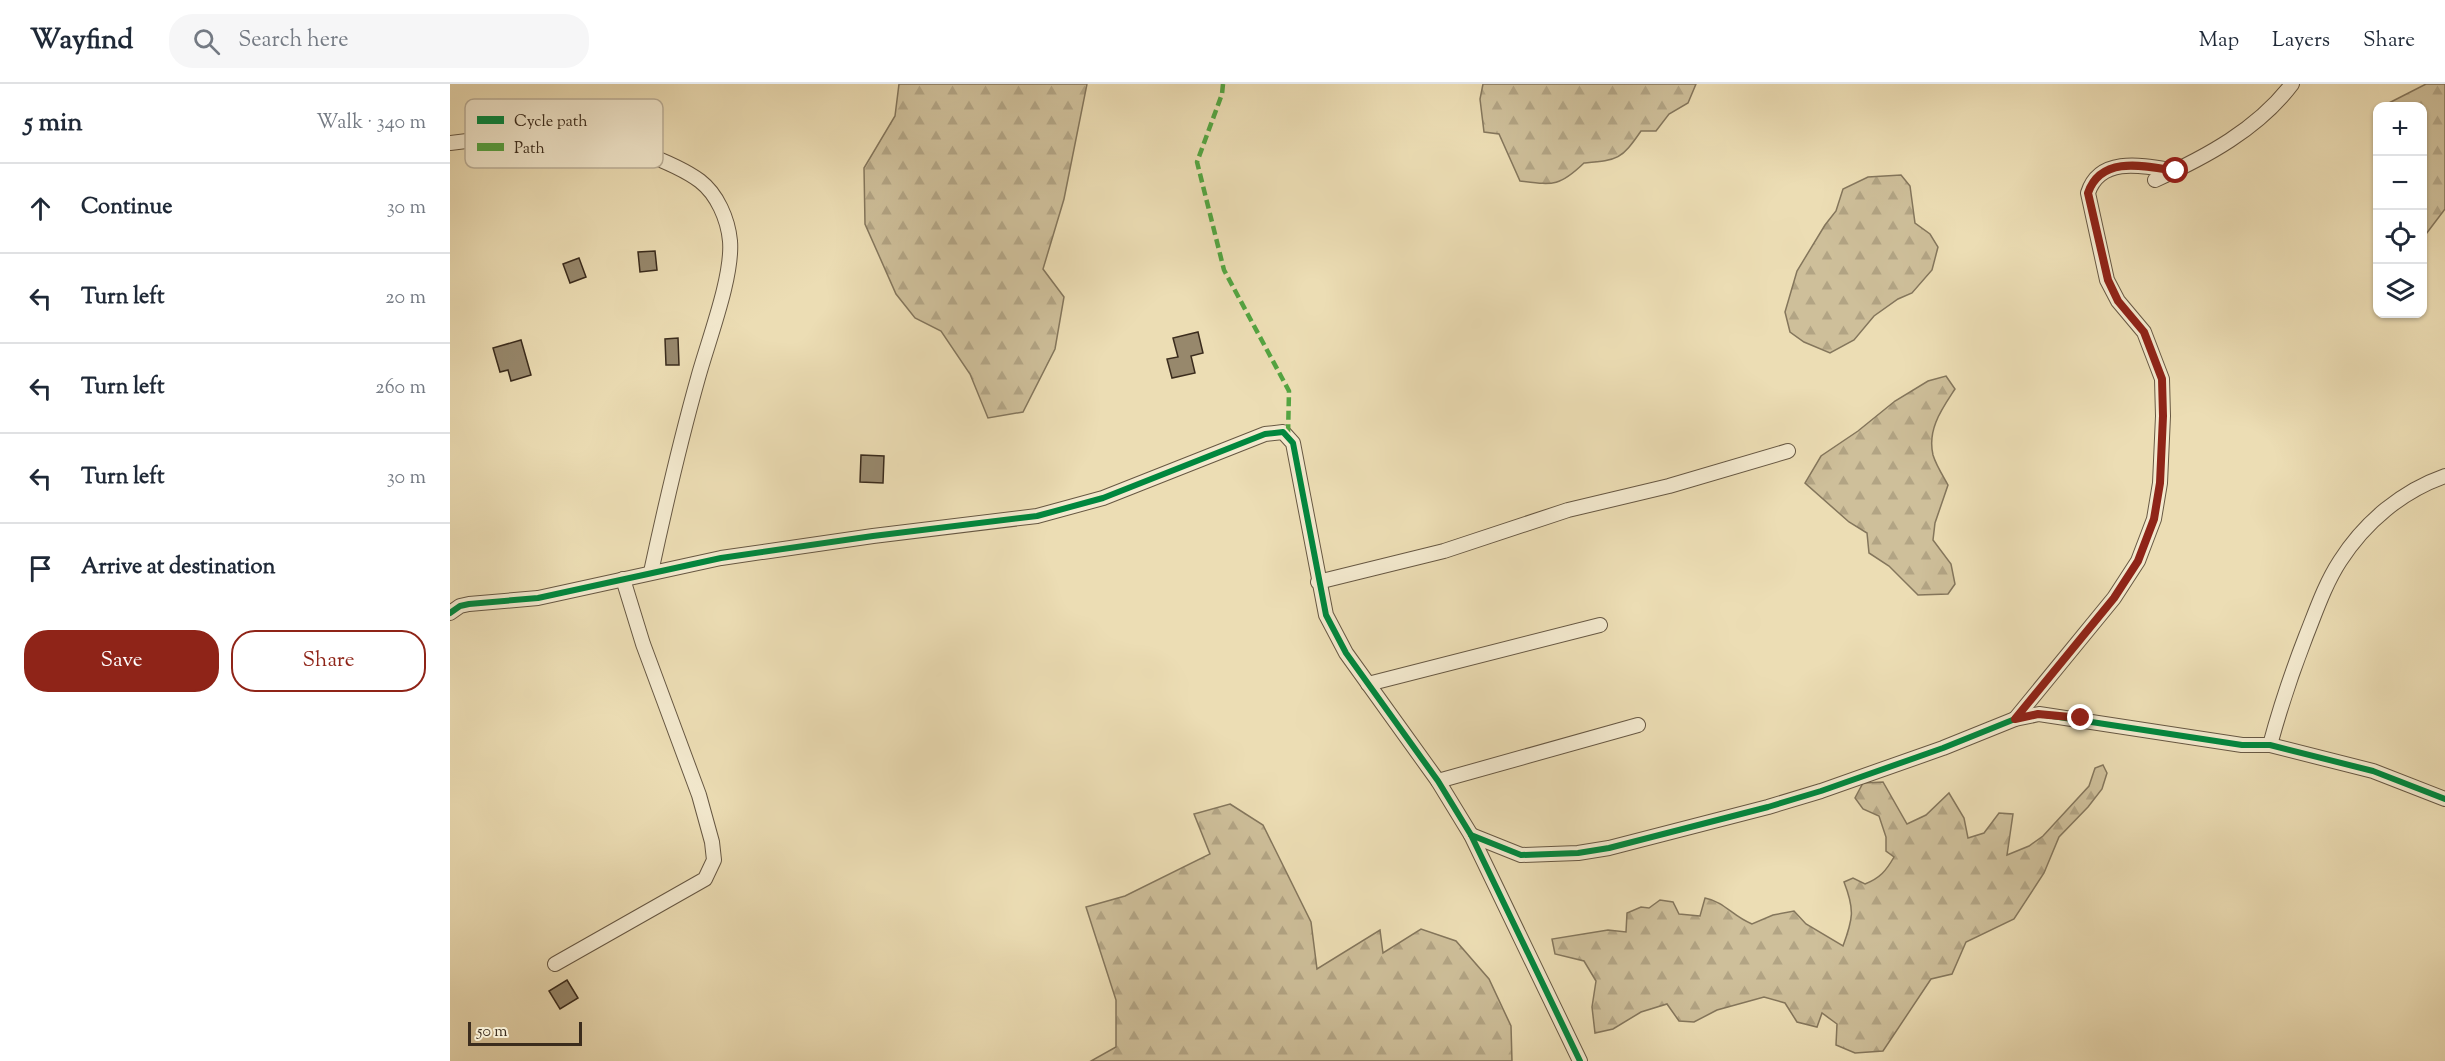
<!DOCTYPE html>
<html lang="en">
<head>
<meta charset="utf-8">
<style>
	body { margin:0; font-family:"Sorts Mill Goudy",serif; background:#f6f6f7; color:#1f2937 }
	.controls { position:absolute; right:18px; top:18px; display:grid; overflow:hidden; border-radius:12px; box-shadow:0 2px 4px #0004 }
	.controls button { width:54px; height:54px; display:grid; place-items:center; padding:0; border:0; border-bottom:2px solid #e0e1e3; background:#fff; color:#1f2937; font:30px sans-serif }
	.scale { position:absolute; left:18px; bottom:15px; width:114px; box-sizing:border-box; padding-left:6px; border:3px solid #3b2c1d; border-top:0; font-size:16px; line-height:21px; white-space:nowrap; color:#3b2c1d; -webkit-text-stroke:4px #f3e9ce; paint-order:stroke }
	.stop { position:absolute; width:18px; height:18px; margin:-14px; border:4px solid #8f2418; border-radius:50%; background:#fff }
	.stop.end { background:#8f2418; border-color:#fff; box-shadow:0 2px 6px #0008 }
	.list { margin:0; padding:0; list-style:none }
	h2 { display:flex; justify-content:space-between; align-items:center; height:78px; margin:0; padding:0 24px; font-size:26px }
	h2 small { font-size:20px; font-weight:400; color:#747a83 }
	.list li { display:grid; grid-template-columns:39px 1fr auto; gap:18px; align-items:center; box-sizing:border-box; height:90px; padding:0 24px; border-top:2px solid #e0e1e3 }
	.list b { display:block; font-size:22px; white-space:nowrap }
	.list em { font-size:20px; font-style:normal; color:#747a83 }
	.actions { display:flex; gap:12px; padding:18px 24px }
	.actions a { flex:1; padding:14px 0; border:2px solid #8f2418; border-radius:24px; text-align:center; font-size:21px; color:#8f2418 }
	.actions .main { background:#8f2418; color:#fff }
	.icon { flex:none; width:33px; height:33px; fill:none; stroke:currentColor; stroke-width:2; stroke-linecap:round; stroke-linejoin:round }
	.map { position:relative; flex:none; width:1995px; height:977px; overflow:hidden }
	header { display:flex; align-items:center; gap:36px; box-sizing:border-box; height:84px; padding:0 30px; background:#fff; border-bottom:2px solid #e0e1e3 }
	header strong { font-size:28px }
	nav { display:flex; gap:33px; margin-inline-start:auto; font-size:21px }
	.search { width:420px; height:54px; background:#f6f6f7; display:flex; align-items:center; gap:15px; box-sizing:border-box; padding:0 21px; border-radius:24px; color:#747a83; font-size:22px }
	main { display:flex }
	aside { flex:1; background:#fff }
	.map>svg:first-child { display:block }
</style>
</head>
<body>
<header>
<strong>Wayfind</strong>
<div class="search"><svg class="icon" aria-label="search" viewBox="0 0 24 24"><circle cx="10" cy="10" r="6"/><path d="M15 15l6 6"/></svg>Search here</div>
<nav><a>Map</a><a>Layers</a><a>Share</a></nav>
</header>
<main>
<aside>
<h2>5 min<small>Walk · 340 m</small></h2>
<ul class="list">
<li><svg class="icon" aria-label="ahead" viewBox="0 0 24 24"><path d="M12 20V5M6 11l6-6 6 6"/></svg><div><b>Continue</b></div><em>30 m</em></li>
<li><svg class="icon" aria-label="left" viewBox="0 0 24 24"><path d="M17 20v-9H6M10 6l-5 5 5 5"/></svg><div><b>Turn left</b></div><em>20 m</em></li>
<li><svg class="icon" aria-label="left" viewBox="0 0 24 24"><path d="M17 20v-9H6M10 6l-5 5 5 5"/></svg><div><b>Turn left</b></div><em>260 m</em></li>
<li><svg class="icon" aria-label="left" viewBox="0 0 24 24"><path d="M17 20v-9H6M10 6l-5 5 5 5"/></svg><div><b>Turn left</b></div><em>30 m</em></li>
<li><svg class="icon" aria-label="arrive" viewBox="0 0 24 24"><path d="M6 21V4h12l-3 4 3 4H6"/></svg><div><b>Arrive at destination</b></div></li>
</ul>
<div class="actions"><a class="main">Save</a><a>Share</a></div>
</aside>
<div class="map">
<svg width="1995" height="977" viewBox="0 0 1995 977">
	<defs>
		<pattern id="forest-firs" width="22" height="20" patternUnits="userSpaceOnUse" patternTransform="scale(1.5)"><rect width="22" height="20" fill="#cebf9a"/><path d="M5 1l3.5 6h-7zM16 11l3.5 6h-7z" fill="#b2a484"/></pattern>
	</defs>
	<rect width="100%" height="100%" fill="#ecddb4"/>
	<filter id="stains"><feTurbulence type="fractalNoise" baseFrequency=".00333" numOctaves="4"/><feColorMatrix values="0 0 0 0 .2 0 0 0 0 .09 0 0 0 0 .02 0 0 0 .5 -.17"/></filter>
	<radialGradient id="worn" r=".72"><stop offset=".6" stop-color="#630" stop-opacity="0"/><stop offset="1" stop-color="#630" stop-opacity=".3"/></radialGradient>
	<g fill="url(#forest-firs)" stroke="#84765c" stroke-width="1.5">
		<polygon points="449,0 637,0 614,115 593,185 614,213 605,265 573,328 538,334 520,290 491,247 465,234 446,210 415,140 414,84 445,32"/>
		<path d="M1033,0H1246L1238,19L1219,30L1206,47H1191C1171,76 1168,76 1134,79C1109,103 1103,101 1070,97L1049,50L1034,48L1030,15Z"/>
		<polygon points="1976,0 1995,0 1995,125 1973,154 1972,22 1933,22"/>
		<polygon points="1451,91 1460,102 1465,139 1480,150 1488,163 1482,186 1462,209 1448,215 1424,232 1404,256 1380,269 1354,258 1340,248 1335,228 1347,187 1375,141 1386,127 1393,105 1418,93"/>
		<path d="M1496,292L1505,305C1492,325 1477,345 1483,371C1486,381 1493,392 1498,401L1485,439L1483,456L1501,480L1505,500L1498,510L1468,511L1439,482L1419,469L1417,449L1399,438L1355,399L1371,372L1408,347L1445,317L1478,297Z"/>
		<path d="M1653,681L1657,689L1652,705L1638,723L1609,753L1594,789L1564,835L1516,858L1502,890L1481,895L1433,967L1405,969L1386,961L1387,940L1372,929L1367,943L1347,938L1335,919L1314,913L1267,926L1244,938L1229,937L1217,920L1191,928L1163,945L1145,949L1142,923L1146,897L1134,877L1105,870L1102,855L1158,846L1176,848L1177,829L1191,823L1199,824L1210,816L1223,818L1229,830L1250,832L1255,814C1275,818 1282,832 1302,840L1323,831L1344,827L1356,840L1393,862C1403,835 1405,826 1394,798L1403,794L1415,800C1430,794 1436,787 1444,773L1436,767V753L1429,732L1413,725L1405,714L1413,699L1433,698L1457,740L1476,731L1499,709L1514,734L1518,754L1534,749L1549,729L1563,730L1557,771L1579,762L1593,752L1639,702L1645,684Z"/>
		<polygon points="780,720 813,741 861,838 867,885 930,846 933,869 971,845 1006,857 1039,895 1061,942 1062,977 641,977 666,963 666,916 636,823 675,812 760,770 744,730"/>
	</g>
	<g fill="#97886c" stroke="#3b2c1d" stroke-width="1.5">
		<polygon points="205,167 207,186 190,188 188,168"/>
		<polygon points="129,174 136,193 120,199 113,180"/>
		<polygon points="748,248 753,269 741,272 745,289 722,294 717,275 728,273 723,254"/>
		<polygon points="228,254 229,281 216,281 215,255"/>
		<polygon points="71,256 81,291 61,297 58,286 50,288 43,264"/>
		<polygon points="411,371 434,372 433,399 410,398"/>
		<polygon points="117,896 128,914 110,925 99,907"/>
	</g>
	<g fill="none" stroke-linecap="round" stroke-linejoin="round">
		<defs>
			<g id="minor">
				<path d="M0,59C38,54 89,48 127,51C157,53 226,79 250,97C267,110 278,135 280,157C283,193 258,257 248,294C230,358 215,423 201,488"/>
				<path d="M1705,96C1756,73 1808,45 1842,0"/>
				<polyline points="868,498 994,467 1118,426 1219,402 1338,367"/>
				<polyline points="0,529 10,522 19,520 88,514 271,474 423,452 587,432 653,414 815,350 833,348 843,359 876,531 896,569 988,697 1021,751 1130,977"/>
				<polyline points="918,600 1150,541"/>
				<path d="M1565,635L1664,514L1688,477L1704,435L1710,399L1713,332L1712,295L1694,248L1668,217L1657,196L1638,109C1650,71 1695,82 1726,87"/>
				<path d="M1820,661C1830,624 1842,588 1856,552C1866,527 1875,500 1890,477C1915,438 1952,407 1995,392"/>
				<polyline points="988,697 1188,641"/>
				<polyline points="1021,751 1071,771 1128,769 1159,764 1318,723 1371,707 1493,664 1565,635 1589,630 1792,661 1820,661 1923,687 1995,715"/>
				<polyline points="105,880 255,795 264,776 262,758 249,711 193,560 173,495"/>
			</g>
		</defs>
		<use href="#minor" stroke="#675843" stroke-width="16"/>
		<use href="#minor" stroke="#f3e9ce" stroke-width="14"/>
		<polyline stroke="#54a441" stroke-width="4.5" stroke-dasharray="9 4.5" stroke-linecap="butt" points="773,0 772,10 747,78 774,186 839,307 838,351"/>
		<defs>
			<g id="cycleway">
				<polyline points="0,529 10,522 19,520 88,514 271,474 423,452 587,432 653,414 815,350 833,348 843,359 876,531 896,569 988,697 1021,751 1130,977"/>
				<polyline points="1021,751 1071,771 1128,769 1159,764 1318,723 1371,707 1493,664 1565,635 1589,630 1792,661 1820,661 1923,687 1995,715"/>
			</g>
		</defs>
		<use href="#cycleway" stroke="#f3e9ce" stroke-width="10"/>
		<use href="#cycleway" stroke="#00873e" stroke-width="6"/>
	</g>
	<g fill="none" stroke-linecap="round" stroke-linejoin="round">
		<path stroke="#8f2418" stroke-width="8" d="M1631,634L1588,630L1565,635L1664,514L1688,477L1704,435L1710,399L1713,332L1712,295L1694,248L1668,217L1658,196L1638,109C1651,71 1695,82 1726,87"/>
	</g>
	<rect x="15" y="15" width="198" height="69" rx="9" fill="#f3e9ce" stroke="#bcb099" stroke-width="1.5"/>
	<rect x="27" y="32" width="27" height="8" fill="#00873e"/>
	<rect x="27" y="59" width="27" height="8" fill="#54a441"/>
	<g font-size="16" fill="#3b2c1d">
		<text x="64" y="42">Cycle path</text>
		<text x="64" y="69">Path</text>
	</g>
	<rect width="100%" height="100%" filter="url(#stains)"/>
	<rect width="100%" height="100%" fill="url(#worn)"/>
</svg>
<div class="controls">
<button>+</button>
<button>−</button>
<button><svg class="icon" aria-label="locate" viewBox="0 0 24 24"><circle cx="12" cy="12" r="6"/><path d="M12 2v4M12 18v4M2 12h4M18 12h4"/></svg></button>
<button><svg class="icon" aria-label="layers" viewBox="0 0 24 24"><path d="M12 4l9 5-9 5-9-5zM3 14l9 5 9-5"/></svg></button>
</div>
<div class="scale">50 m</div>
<div class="stop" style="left:1726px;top:87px"></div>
<div class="stop end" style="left:1631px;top:634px"></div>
</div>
</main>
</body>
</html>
